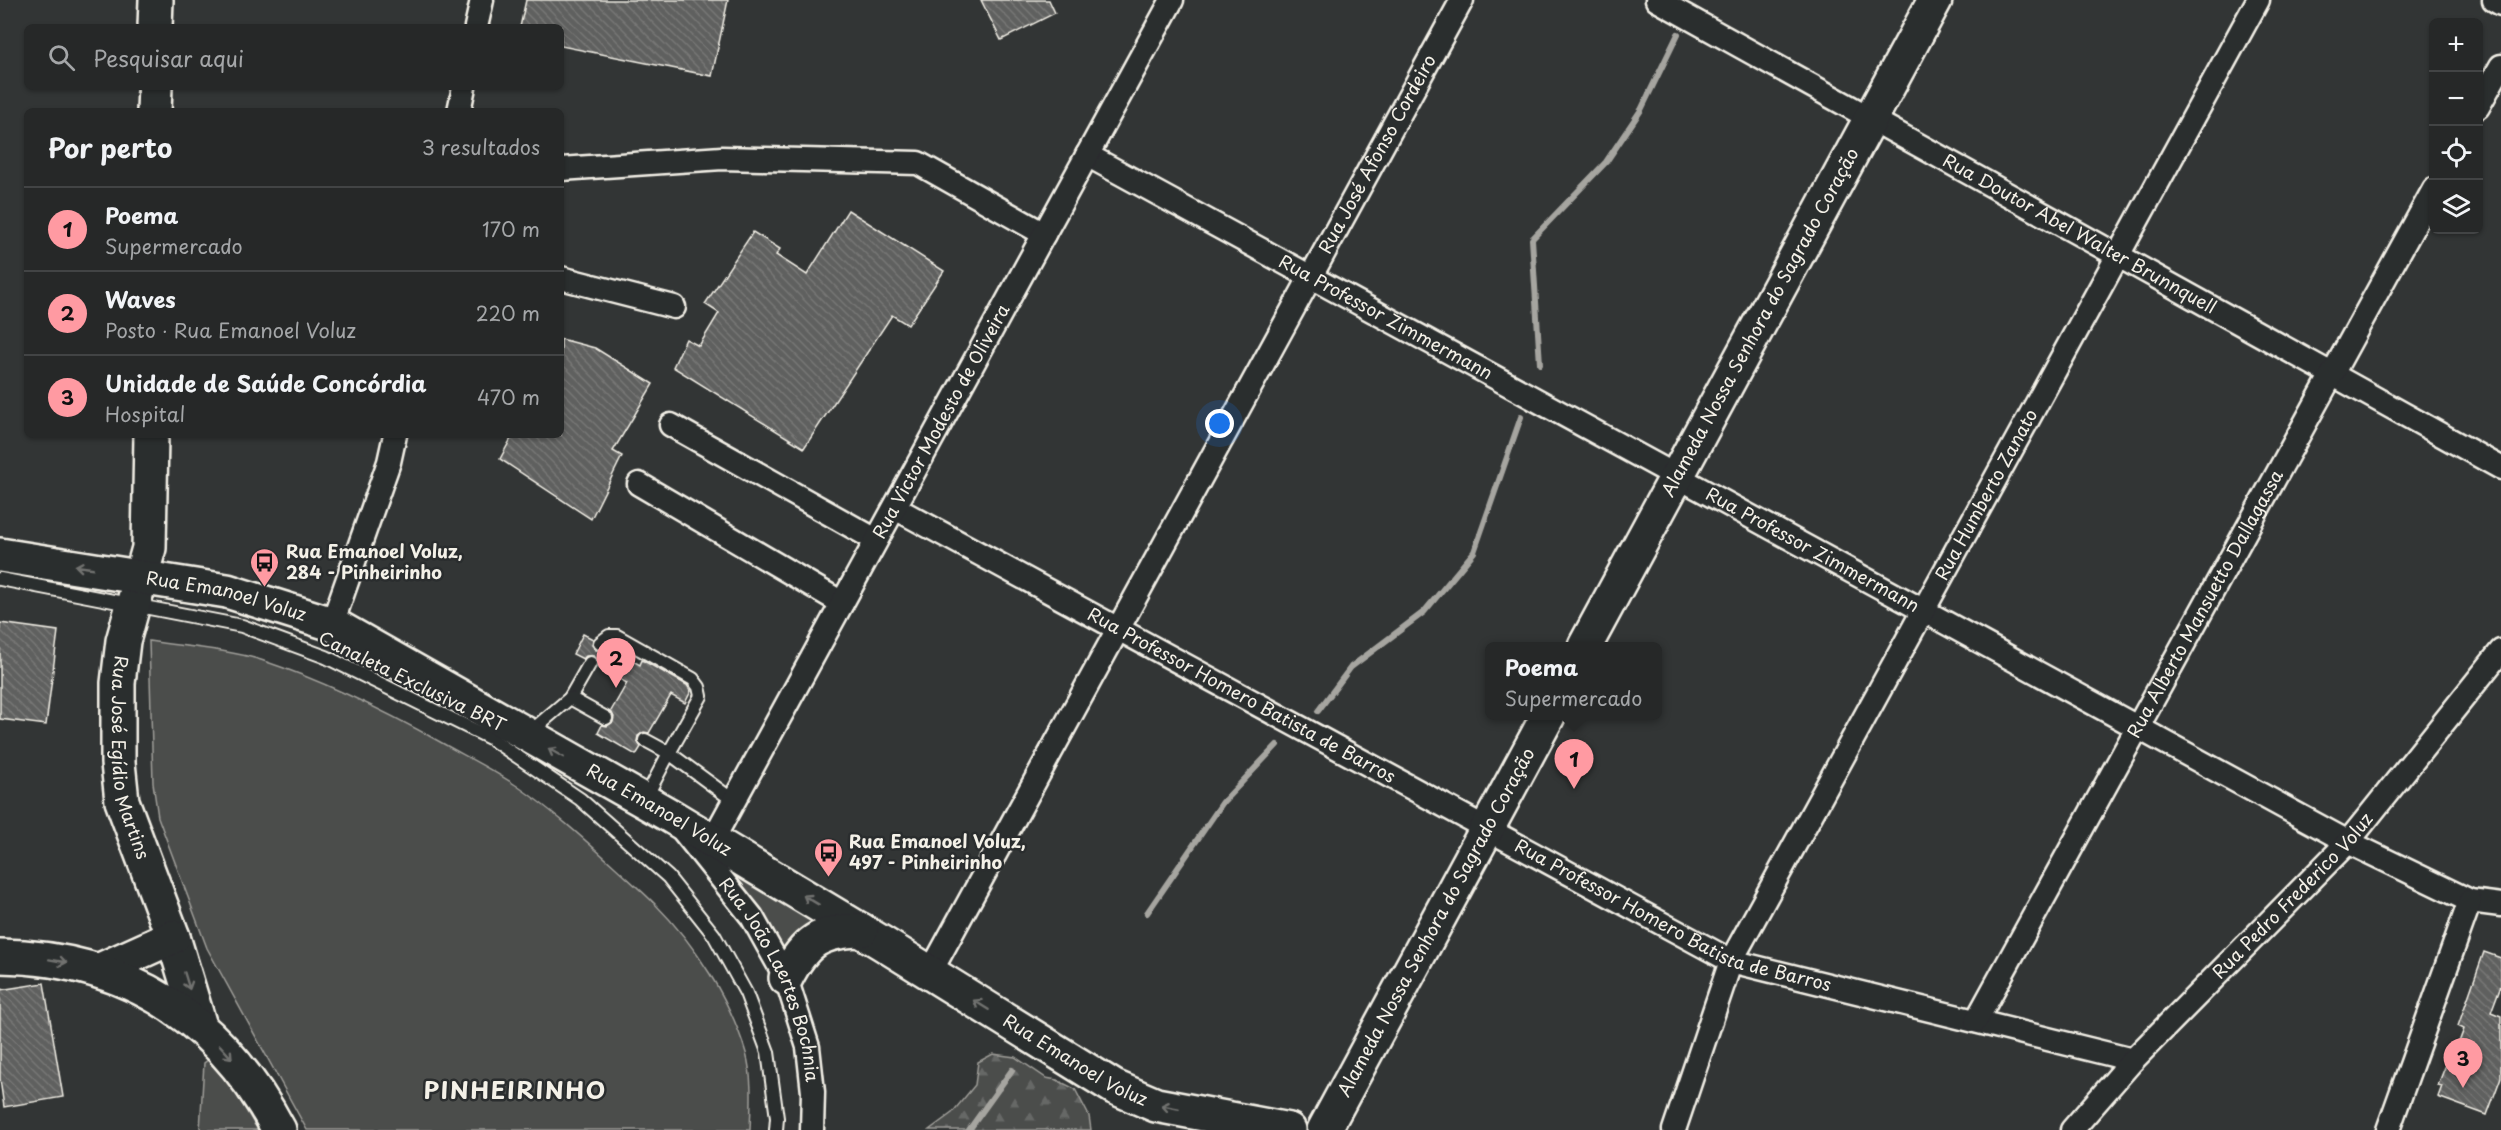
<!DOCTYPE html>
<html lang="pt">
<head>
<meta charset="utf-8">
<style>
	body { margin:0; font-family:"Playpen Sans",sans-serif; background:#323434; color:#f1f3f6 }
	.controls { position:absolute; right:18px; top:18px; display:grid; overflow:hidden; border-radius:9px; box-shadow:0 2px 4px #0004 }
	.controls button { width:54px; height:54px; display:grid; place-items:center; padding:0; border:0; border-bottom:2px solid #424445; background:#262828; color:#f1f3f6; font:30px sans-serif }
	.you { position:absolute; left:1220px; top:424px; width:21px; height:21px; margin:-15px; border:4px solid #fff; border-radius:50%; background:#1a73e8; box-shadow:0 0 0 9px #1a73e833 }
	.badge { display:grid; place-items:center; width:39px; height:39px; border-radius:50%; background:#ff9aa2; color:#111; font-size:20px; font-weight:700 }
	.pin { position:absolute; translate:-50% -50px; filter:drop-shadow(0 2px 3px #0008) }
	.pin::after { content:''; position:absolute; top:32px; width:21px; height:18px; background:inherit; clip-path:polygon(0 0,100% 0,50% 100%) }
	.popup { position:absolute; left:1485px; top:642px; width:177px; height:78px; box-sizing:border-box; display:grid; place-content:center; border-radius:9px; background:#262828; filter:drop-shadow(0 2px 4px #0005); font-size:20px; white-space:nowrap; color:#a4a6a8 }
	.popup b { font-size:22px; color:#f1f3f6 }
	.popup::after { content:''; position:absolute; left:50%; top:100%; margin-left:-12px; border:12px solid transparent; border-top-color:#262828 }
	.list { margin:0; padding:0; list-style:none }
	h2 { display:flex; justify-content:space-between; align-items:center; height:78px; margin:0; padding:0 24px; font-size:26px }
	h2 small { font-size:20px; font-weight:400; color:#a4a6a8 }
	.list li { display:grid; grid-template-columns:39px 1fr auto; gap:18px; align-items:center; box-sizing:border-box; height:84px; padding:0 24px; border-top:2px solid #424445 }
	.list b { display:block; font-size:22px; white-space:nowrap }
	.list p { margin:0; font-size:20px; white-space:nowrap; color:#a4a6a8 }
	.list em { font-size:20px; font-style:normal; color:#a4a6a8 }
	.icon { flex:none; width:33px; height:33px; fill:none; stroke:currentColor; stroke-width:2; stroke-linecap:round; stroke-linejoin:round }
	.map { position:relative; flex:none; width:2501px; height:1130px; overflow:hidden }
	.search { position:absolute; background:#262828; box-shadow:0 2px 4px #0004; left:24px; top:24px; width:540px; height:66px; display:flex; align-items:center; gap:15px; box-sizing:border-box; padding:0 21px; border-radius:9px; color:#a4a6a8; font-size:22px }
	.panel { position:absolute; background:#262828; box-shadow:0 2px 4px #0004; left:24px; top:108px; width:540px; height:330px; border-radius:9px }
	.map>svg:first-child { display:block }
</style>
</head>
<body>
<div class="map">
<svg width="2501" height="1130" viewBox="0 0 2501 1130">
	<defs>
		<pattern id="forest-firs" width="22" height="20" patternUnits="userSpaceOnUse" patternTransform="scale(1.5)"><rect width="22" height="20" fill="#4b4d4c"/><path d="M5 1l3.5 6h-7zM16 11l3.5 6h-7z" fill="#666766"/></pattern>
		<pattern id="building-back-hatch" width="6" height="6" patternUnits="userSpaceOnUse" patternTransform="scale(1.5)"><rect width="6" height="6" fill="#5f605f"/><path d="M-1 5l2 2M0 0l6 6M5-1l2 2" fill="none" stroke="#777776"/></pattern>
	</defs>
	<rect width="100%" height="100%" fill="#323535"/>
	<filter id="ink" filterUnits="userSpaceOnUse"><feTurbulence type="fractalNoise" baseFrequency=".0167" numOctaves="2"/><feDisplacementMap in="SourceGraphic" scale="12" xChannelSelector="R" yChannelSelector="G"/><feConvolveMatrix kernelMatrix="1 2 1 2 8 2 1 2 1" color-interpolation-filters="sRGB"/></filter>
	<g filter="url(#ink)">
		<g fill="#4b4d4c" stroke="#a09f9a" stroke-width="1.5">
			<path d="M149,641C186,647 225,649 261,660C324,681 385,711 442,743C467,757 493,770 517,786C552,810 583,838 615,867C628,879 642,891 655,904C695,944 730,999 746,1053C753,1079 751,1104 750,1130H307L207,948L158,817L153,783Z"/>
			<polygon points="729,858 842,925 785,961 721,867"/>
			<polygon points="208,1060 235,1092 258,1130 200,1130 204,1063"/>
		</g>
		<polygon fill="url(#forest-firs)" stroke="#a09f9a" stroke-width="1.5" points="993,1054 1015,1057 1046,1078 1057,1080 1075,1089 1089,1116 1091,1130 929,1130 952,1113 975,1085 978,1062"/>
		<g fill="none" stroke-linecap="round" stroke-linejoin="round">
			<g stroke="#a6a5a0" stroke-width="6">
				<polyline points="1540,364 1532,239 1606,162 1641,110 1678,34"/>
				<polyline points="1318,711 1351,667 1424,612 1474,552 1521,417"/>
				<polyline points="1147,913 1223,802 1277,745"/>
				<polyline points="969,1130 1012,1070"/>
			</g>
		</g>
		<g fill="url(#building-back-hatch)" stroke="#f4f1e8" stroke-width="1.5">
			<polygon points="526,0 728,0 712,76 561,46 561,27 520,27"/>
			<polygon points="981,0 1049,0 1055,13 1001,40"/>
			<polygon points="848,210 944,271 908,325 892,315 804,448 673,367 686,339 699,346 719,313 705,304 753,232 780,249 776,255 807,275"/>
			<polygon points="561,339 595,348 653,384 613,451 622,456 591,519 500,459 513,435 561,435"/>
			<polygon points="0,623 58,631 46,725 0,719"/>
			<polygon points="583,634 593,639 592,645 596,650 602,651 608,647 640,665 642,660 687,685 691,691 685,703 671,695 649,733 644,732 638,736 637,741 641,747 636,755 598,733 602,725 607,726 613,722 614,717 611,711 627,683 597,667 597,659 594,656 586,656 583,659 573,654"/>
			<polygon points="2484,952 2501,958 2501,985 2491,1012 2501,1016 2501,1077 2487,1115 2438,1097 2442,1086 2438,1085 2447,1062 2451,1063 2464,1029 2458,1026"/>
			<polygon points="44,983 63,1097 4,1107 0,1079 0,990"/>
		</g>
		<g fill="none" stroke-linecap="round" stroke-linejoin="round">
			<defs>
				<g id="lane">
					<polyline points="0,579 242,626 326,657 490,738 580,799 668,877 714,935 746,993 768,1052 777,1118 776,1130"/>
					<polyline points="600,643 609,636 617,636 693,679 699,687 701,696 669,753 734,801"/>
					<polyline points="570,698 590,663"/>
					<polyline points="530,732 570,698 606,718"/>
					<polyline points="645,740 669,753 645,799"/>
				</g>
				<g id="street">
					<path id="s1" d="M1657,0L2501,468"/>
					<polyline points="2494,0 2501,4"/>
					<polyline points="476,27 482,0"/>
					<polyline points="2478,107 2501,66"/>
					<polyline points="459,111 464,87"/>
					<path id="s2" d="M1087,155L2348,842L2470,901L2501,905"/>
					<polyline points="561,169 722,158 918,163 1044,234"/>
					<polyline points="561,278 674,307"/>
					<polyline points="671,425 876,540"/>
					<polyline points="639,484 842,603"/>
					<path id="s3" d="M895,508L1731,961L2133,1060"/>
					<polyline points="332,624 389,462 395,435"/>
					<path id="s4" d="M684,832L752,917L786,978L808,1047L813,1092L812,1130"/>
					<path id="s5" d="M712,841L1172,0"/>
					<path id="s6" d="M930,973L1462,0"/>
					<path id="s7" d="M1976,1021L2434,189"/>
					<path id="s8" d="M1674,1130L1731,961L2258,0"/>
					<path id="s9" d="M2072,1130L2133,1060L2348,842L2501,651"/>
					<polyline points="2388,1130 2470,901"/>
				</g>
				<g id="secondary">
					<polyline points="155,27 156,0"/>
					<polyline points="154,111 155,87"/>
					<path id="s10" d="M151,435L149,548L123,641L118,683V763L122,801L173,937L200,1026"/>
					<path id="s11" d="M1585,646L1935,0"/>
					<polyline points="100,970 173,937"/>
					<path id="s12" d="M1324,1130L1548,716"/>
				</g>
				<g id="primary">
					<path id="s13" d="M0,555L227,591L332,624L669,815L882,943L1114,1087L1156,1105L1289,1130"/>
					<path d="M0,956C127,958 220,1018 279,1130"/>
					<path d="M786,978C805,941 820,931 861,930"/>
				</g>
			</defs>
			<use href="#lane" stroke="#f4f1e8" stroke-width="16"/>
			<use href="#street" stroke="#f4f1e8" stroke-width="27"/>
			<use href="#secondary" stroke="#f4f1e8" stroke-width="38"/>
			<use href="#primary" stroke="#f4f1e8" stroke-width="38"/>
			<use href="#lane" stroke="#2a2d2e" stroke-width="12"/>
			<use href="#street" stroke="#2a2d2e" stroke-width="22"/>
			<use href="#secondary" stroke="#2a2d2e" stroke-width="33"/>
			<use href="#primary" stroke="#2a2d2e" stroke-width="33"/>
		</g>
		<defs><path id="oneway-shaft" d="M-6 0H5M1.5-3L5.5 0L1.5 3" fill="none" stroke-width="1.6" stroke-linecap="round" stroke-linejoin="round" transform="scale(1.5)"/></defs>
		<g stroke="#71726f">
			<use href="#oneway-shaft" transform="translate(84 567) rotate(-172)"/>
			<use href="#oneway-shaft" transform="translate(556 753) rotate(-150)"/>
			<use href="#oneway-shaft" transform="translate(811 900) rotate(-149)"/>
			<use href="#oneway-shaft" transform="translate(58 961) rotate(10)"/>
			<use href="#oneway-shaft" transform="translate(187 981) rotate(73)"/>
			<use href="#oneway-shaft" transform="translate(981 1005) rotate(-148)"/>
			<use href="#oneway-shaft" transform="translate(226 1052) rotate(48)"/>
			<use href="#oneway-shaft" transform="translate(1170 1107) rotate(-169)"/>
		</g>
	</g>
	<defs>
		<symbol id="bus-pin" viewBox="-11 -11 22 30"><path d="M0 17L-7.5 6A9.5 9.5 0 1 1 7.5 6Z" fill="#ff9aa2" stroke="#2a2d2e"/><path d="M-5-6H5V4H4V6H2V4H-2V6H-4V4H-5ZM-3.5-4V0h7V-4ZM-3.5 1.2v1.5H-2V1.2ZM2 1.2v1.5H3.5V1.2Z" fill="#111"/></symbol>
	</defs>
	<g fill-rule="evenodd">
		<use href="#bus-pin" x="248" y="546" width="33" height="45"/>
		<use href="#bus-pin" x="812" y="836" width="33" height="45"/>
	</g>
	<g text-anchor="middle" stroke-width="5" stroke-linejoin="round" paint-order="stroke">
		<g font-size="18" fill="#f4f1e8" stroke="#2a2d2e">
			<text dy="6" stroke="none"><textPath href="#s6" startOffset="933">Rua José Afonso Cordeiro</textPath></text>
			<text dy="6" stroke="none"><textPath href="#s1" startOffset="483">Rua Doutor Abel Walter Brunnquell</textPath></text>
			<text dy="6" stroke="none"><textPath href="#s2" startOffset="340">Rua Professor Zimmermann</textPath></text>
			<text dy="6" stroke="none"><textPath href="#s11" startOffset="368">Alameda Nossa Senhora do Sagrado Coração</textPath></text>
			<text dy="6" stroke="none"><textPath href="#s5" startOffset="478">Rua Victor Modesto de Oliveira</textPath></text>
			<text dy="6" stroke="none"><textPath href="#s8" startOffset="710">Rua Humberto Zanato</textPath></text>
			<text dy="6" stroke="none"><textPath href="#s2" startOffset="826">Rua Professor Zimmermann</textPath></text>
			<text dy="6" stroke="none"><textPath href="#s13" startOffset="230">Rua Emanoel Voluz</textPath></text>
			<text dy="6" stroke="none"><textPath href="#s7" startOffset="476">Rua Alberto Mansuetto Dallagassa</textPath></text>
			<text transform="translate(412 682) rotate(26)" y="6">Canaleta Exclusiva BRT</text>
			<text dy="6" stroke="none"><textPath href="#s3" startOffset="394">Rua Professor Homero Batista de Barros</textPath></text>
			<text dy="6" stroke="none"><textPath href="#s10" startOffset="328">Rua José Egídio Martins</textPath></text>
			<text dy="6" stroke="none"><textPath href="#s13" startOffset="716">Rua Emanoel Voluz</textPath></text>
			<text dy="6" stroke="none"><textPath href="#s9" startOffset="322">Rua Pedro Frederico Voluz</textPath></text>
			<text dy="6" stroke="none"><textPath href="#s3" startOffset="880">Rua Professor Homero Batista de Barros</textPath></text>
			<text dy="6" stroke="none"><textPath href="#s12" startOffset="236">Alameda Nossa Senhora do Sagrado Coração</textPath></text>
			<text dy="6" stroke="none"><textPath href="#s4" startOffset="174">Rua João Laertes Bochnia</textPath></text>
			<text dy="6" stroke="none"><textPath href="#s13" startOffset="1202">Rua Emanoel Voluz</textPath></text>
		</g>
		<g font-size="18" font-weight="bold" fill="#f4f1e8" stroke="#2a2d2e" text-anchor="start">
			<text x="286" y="558">Rua Emanoel Voluz,<tspan x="286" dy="21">284 - Pinheirinho</tspan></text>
			<text x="849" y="848">Rua Emanoel Voluz,<tspan x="849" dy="21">497 - Pinheirinho</tspan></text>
		</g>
		<g font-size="24" font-weight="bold" letter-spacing="1.5" fill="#f4f1e8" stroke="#2a2d2e">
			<text x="515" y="1099">PINHEIRINHO</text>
		</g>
	</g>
</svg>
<div class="controls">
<button>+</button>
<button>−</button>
<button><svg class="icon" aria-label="locate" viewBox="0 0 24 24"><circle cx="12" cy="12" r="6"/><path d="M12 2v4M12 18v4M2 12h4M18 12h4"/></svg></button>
<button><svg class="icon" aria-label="layers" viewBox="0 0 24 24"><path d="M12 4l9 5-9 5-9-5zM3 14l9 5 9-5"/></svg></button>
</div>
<div class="you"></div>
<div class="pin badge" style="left:1574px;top:789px">1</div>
<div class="popup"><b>Poema</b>Supermercado</div>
<div class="pin badge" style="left:616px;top:688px">2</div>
<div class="pin badge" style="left:2463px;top:1088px">3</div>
<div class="search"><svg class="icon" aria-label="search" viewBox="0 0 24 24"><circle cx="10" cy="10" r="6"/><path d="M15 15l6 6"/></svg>Pesquisar aqui</div>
<section class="panel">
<h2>Por perto<small>3 resultados</small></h2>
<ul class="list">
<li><span class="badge">1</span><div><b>Poema</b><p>Supermercado</p></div><em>170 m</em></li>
<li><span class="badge">2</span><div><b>Waves</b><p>Posto · Rua Emanoel Voluz</p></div><em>220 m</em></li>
<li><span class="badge">3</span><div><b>Unidade de Saúde Concórdia</b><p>Hospital</p></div><em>470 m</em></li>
</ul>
</section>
</div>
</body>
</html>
